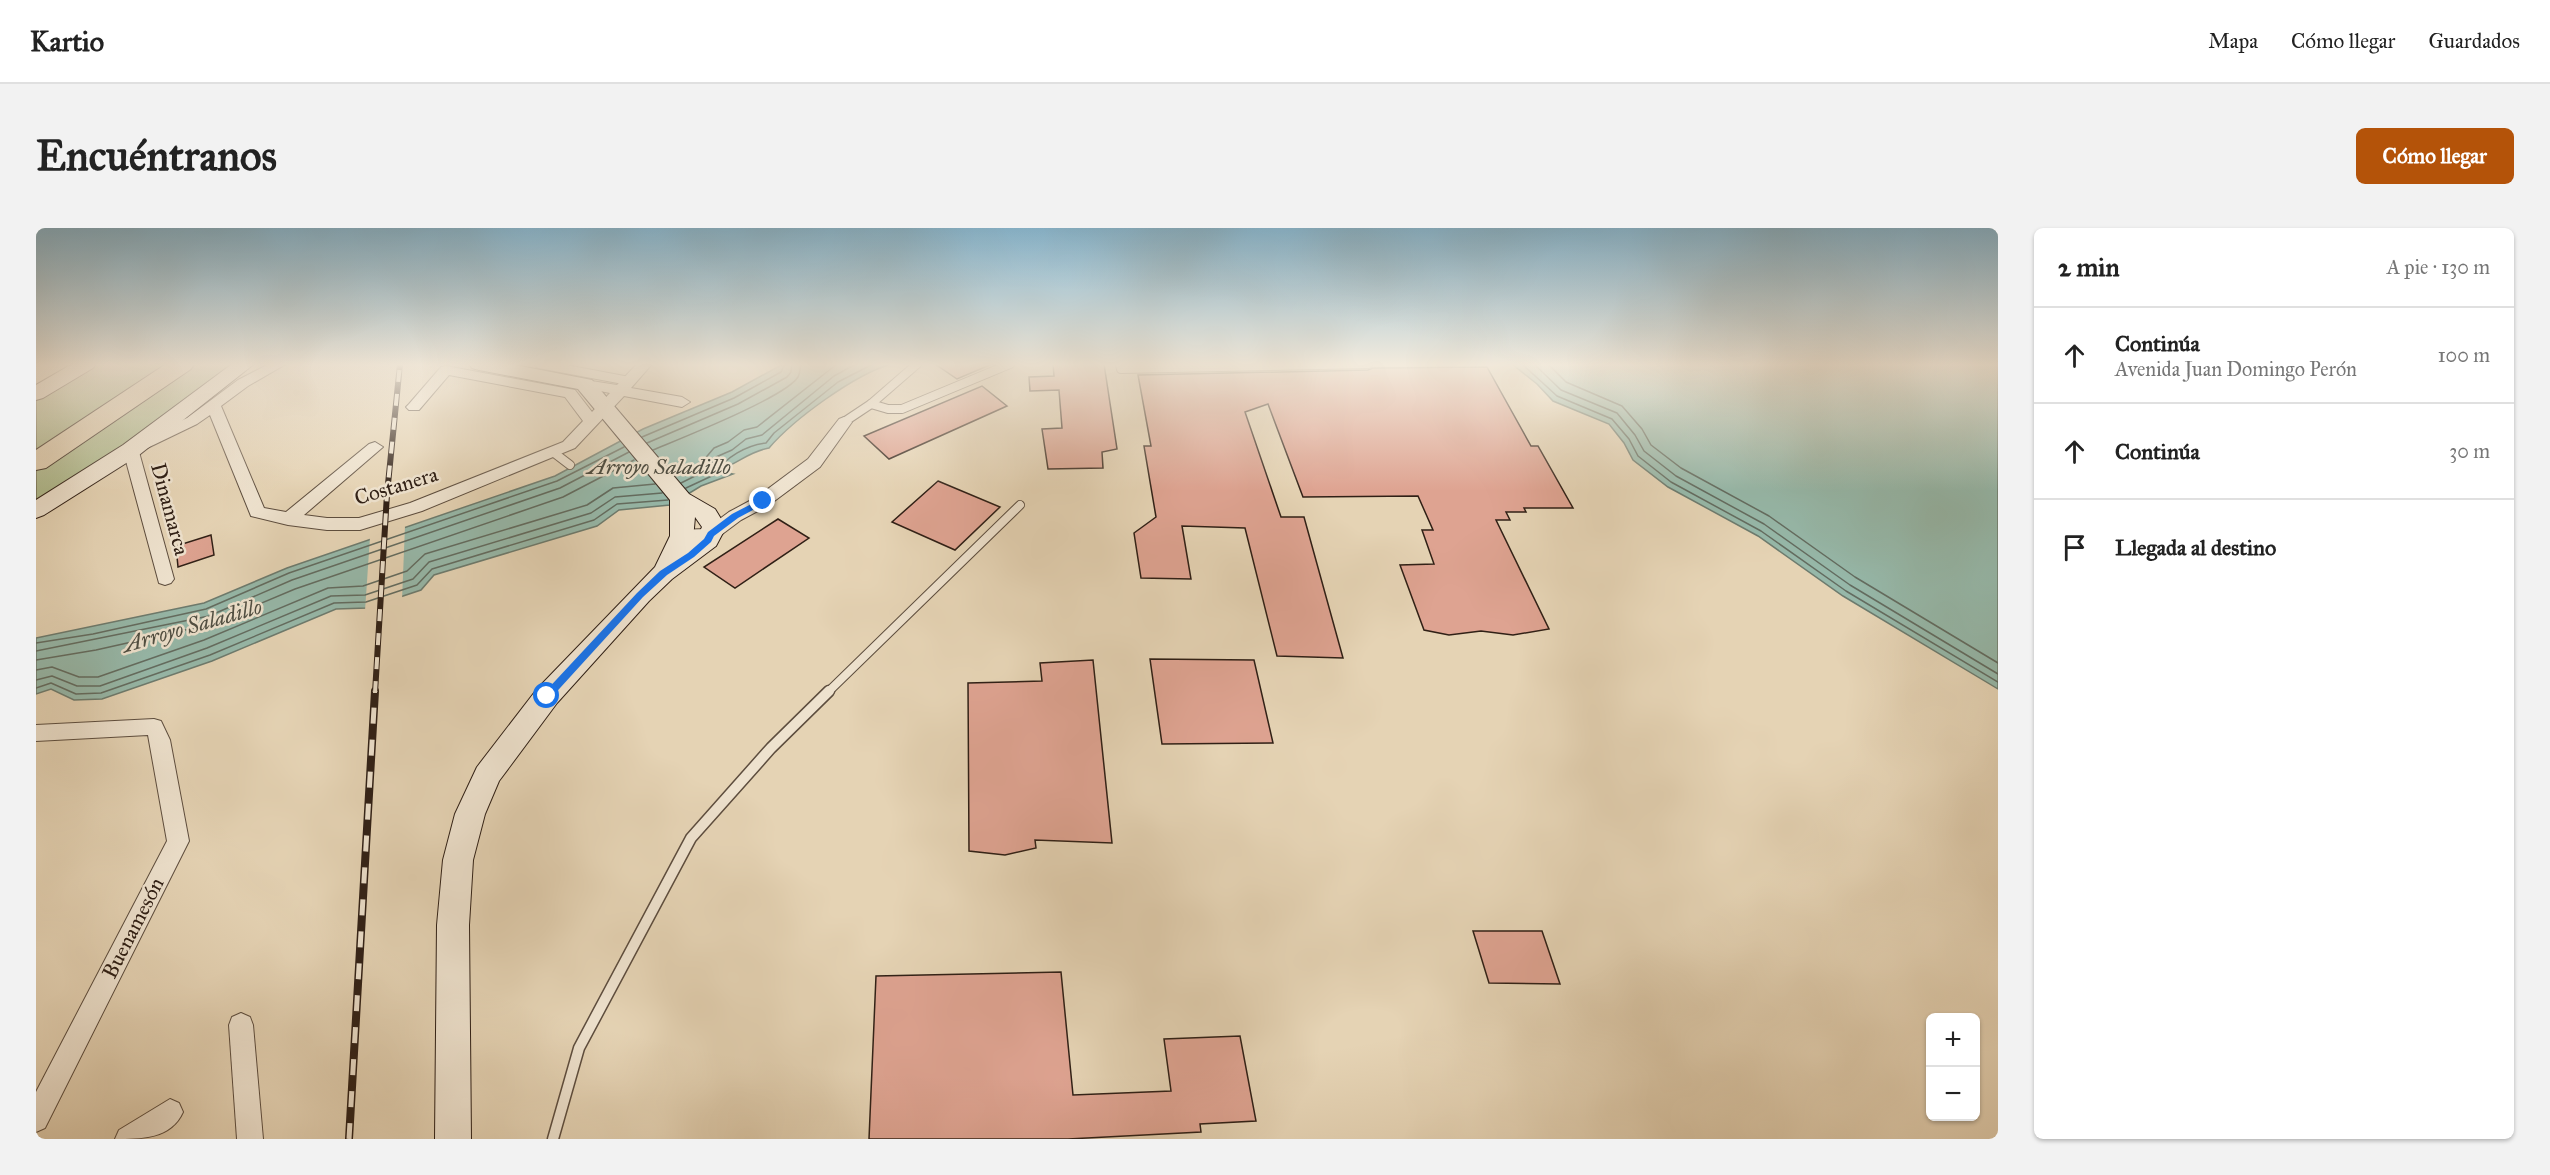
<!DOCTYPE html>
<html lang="es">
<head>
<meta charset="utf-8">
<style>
	body { margin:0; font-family:"IM FELL Great Primer",serif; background:#f2f2f2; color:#222 }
	.controls { position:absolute; right:18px; bottom:18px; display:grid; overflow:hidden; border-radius:9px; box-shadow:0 2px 4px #0004 }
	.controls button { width:54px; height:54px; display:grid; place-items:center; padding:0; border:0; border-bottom:2px solid #e0e0e0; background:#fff; color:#222; font:30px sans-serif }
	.stop { position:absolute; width:18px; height:18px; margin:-14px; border:4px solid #1a73e8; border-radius:50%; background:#fff }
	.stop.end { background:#1a73e8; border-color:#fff; box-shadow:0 2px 6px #0008 }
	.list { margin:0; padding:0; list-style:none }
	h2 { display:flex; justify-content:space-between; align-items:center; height:78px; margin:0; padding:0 24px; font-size:26px }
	h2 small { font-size:20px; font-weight:400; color:#767676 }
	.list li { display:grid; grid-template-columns:39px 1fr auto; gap:18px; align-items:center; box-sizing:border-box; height:96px; padding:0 24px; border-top:2px solid #e0e0e0 }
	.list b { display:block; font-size:22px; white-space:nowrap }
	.list p { margin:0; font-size:20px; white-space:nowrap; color:#767676 }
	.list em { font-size:20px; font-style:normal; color:#767676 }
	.icon { flex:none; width:33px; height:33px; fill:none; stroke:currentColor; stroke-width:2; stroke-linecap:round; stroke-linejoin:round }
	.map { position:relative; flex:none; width:1962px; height:911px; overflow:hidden; border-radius:9px }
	header { display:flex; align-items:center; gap:36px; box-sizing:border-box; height:84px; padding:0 30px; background:#fff; border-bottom:2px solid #e0e0e0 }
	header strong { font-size:28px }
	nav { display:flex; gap:33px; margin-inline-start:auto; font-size:21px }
	.intro { display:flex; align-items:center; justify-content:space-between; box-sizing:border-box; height:144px; padding:0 36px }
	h1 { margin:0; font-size:42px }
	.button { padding:15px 27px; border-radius:9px; background:#b45309; color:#fff; font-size:21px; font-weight:700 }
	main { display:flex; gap:36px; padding:0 36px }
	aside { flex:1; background:#fff; border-radius:9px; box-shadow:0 2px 4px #0004 }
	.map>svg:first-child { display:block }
</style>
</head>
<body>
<header>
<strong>Kartio</strong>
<nav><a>Mapa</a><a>Cómo llegar</a><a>Guardados</a></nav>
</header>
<div class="intro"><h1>Encuéntranos</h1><a class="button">Cómo llegar</a></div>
<main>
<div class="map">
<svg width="1962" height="911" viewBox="0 0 1962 911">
	<rect width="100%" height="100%" fill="#e5d3b4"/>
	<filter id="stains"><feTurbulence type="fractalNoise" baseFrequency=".00333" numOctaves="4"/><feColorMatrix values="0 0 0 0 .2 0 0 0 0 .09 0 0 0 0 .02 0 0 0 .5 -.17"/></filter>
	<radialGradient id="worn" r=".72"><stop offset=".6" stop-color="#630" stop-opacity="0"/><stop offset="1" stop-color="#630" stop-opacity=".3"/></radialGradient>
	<polygon fill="#b1bd90" stroke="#706e53" stroke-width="1.5" points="50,136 208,136 154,177 0,282 0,166"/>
	<g fill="#96b8a9" stroke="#6d7b6e" stroke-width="1.5">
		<path d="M747,136H855C818,147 758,191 733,220C715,223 705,233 688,240L687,244L697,246L665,258L634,277L583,282L561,298L398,347L385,362L331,380L300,381L176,433L66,471L38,472L15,461L0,466V410L168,375L251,340L519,248L607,201L696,164Z"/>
		<polygon points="1476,136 1962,136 1962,461 1807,368 1722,308 1632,259 1597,232 1588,215 1573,196 1517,173 1501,156"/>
	</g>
	<polygon fill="#e5d3b4" points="369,298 366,372 329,383 334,309"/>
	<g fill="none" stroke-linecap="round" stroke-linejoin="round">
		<g stroke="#636c60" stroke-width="1.5">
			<polyline points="1486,136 1521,168 1576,191 1593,211 1602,228 1635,254 1725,303 1810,363 1962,454"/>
			<polyline points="1498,136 1525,162 1581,185 1599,207 1608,223 1640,248 1728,296 1814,357 1962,446"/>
			<polyline points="1512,136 1530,154 1586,178 1606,201 1615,217 1645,240 1733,288 1819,349 1962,435"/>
			<polyline points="606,209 698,170 745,144 749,136"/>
			<polyline points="611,215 702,176 751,149 755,144 756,136"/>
			<path d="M617,222C643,211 750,169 762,149C764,146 764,140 765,136"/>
			<polyline points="639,248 666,234 678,220 692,214 708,202 721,199 801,136"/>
			<polyline points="645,255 673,241 680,229 696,222 710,211 726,207 798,148 820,136"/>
			<path d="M650,260L680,246C688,229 712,217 730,215L738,205L802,154L837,136"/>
			<polyline points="0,415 57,406 170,381 253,345 521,253 588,219"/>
			<polyline points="0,423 173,388 256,352 524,260 593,224"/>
			<polyline points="0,432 60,422 176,396 259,361 527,269 598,232"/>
			<polyline points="0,442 16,439 43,449 62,449 168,412 292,360 327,358 371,343 389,326 551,277 577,260 619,256"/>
			<polyline points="0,452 16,448 41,458 64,458 171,420 295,368 329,367 377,351 393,334 555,285 579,269 626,265"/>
			<polyline points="0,460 15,455 40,466 65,465 174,427 298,375 330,374 381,357 396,341 558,292 581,276 632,272"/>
		</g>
	</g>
	<g fill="#dea391" stroke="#302016" stroke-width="1.5">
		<polygon points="899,136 956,136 921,151"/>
		<polygon points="1017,136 1068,136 1081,221 1066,224 1067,240 1012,241 1006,201 1026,200 1023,162 994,163 993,149 1018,148"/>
		<polygon points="1451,139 1495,218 1502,218 1537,280 1488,280 1490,284 1470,284 1474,292 1460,292 1513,401 1477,407 1445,403 1413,407 1388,402 1364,337 1398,336 1386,302 1397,302 1382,268 1267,269 1232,176 1209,184 1245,289 1268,289 1307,430 1241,428 1209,300 1146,298 1155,351 1105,350 1098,305 1120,289 1108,218 1115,218 1102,147 1332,142 1337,140"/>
		<polygon points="946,158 971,178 853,231 828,208"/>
		<polygon points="902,253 964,279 919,322 856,294"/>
		<polygon points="742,291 773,310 699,360 668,339"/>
		<polygon points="175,307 178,327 142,339 140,318"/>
		<polygon points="1114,431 1218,432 1237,515 1126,516"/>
		<polygon points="1057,432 1076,615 999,612 1000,620 969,627 933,623 932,455 1006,453 1004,435"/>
		<polygon points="1437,703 1506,703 1524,756 1453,755"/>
		<polygon points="1025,744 1037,867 1135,863 1128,811 1204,808 1220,893 1164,896 1165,904 1032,911 833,911 840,748"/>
	</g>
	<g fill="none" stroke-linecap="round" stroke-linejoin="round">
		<defs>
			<g id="lane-far1">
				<polyline points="503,136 593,153"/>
				<polyline points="1084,136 1085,141 1332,136"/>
				<polyline points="835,176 852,181 866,181 974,136"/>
				<polyline points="808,194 835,176 881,136"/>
				<polyline points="517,224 534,237"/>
				<polyline points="791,465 984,277"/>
			</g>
			<polyline id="lane" points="517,911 543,820 655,610 735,520 793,463"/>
			<g id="street">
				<polygon points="233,136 250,136 212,158 185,178 228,280 250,284 333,216 339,214 347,219 268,287 291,290 323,290 374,275 527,214 547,193 529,169 413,147 383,182 373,182 370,179 373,176 405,139 410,138 539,162 556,184 574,165 544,159 542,156 544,153 549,152 581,157 601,136 616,136 595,160 646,169 654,174 646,179 588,168 539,220 386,283 324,302 291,302 252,297 215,288 174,187 161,196 103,224 138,351 135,355 129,357 123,355 87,222 89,219 151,190 202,152"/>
				<polygon points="808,189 816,194 784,239 733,277 705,292 681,310 655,315 641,310 638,306 641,302 670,301 693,284 721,269 772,231 803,191"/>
				<polygon points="118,491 125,493 134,512 153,613 9,900 0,904 0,864 131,613 112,507 0,513 0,497"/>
				<polygon points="205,785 214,789 217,797 227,911 201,911 193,797 196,789"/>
				<path d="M134,871L143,875L147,884C135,911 105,911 79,911L83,902Z"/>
			</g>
			<g id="secondary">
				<polygon points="36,136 60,136 57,140 7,170 0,172 0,157"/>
				<polygon points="196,136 218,136 103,227 8,287 0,290 0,272 87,217"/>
				<path d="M433,136H474L556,152L653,266L679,281L690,299L680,318L636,351L613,373L521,475L463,553L449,586L437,632L433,697L435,911H399L401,697L407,632L419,586L441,539L501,461L619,339L634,308V272L542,161L443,142L436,140ZM659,289L666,299L662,307L657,311Z"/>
			</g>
			<polygon id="highway" points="130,136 158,136 155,141 10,240 0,242 0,222"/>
		</defs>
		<use href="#lane-far1" stroke="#5d4d3e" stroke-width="10"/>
		<use href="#lane" stroke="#5d4d3e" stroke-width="13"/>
		<use href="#street" stroke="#5d4d3e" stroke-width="2"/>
		<use href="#secondary" stroke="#302016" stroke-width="2"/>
		<use href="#highway" stroke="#302016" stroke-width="2"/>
		<use href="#lane-far1" stroke="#eee2ce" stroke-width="8"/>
		<use href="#lane" stroke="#eee2ce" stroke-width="10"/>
		<use href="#street" fill="#eee2ce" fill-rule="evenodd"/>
		<use href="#secondary" fill="#eee2ce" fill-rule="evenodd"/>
		<use href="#highway" fill="#e5d3b4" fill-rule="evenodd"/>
		<defs>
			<polyline id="rail-far1" points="339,465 351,266 364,136"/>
			<polyline id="rail" points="313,911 339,463"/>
		</defs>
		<use href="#rail-far1" stroke="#302016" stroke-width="6"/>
		<use href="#rail" stroke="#302016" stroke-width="8"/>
		<use href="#rail-far1" stroke="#eee2ce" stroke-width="4" stroke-dasharray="12" stroke-linecap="butt"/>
		<use href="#rail" stroke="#eee2ce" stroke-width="5" stroke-dasharray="16" stroke-linecap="butt"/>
	</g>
	<linearGradient id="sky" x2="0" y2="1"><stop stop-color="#87b6cf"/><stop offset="0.52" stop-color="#f3ebdd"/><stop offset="1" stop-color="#f3ebdd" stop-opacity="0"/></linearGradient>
	<rect width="1962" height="263" fill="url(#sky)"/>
	<polygon fill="#1a73e8" points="727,270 731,273 730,275 702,290 678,308 675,314 658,329 631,347 607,369 514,471 507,471 507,466 601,365 624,343 652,325 668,311 672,304 696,286"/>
	<g text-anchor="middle" stroke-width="5" stroke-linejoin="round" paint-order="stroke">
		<g font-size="21" fill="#302016" stroke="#eee2ce">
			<text transform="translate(360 258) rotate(-17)" y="7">Costanera</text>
			<text transform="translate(134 281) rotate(75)" y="7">Dinamarca</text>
			<text transform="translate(97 700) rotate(-63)" y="7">Buenamesón</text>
		</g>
		<g font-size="22" font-style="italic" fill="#4f4e42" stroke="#eee2ce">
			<text x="623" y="246">Arroyo Saladillo</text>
			<text transform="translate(156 397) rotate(-16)" y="8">Arroyo Saladillo</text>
		</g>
	</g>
	<rect width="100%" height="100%" filter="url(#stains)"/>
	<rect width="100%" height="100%" fill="url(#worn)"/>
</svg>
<div class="controls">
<button>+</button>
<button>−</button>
</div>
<div class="stop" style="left:511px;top:468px"></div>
<div class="stop end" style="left:727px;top:273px"></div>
</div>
<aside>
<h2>2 min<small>A pie · 130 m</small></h2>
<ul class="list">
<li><svg class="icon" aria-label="ahead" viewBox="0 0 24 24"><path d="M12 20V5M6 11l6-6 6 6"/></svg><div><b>Continúa</b><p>Avenida Juan Domingo Perón</p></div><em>100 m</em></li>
<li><svg class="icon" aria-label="ahead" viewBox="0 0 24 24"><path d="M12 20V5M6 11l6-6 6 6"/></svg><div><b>Continúa</b></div><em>30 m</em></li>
<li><svg class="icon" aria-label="arrive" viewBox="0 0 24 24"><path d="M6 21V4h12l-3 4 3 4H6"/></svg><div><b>Llegada al destino</b></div></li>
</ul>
</aside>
</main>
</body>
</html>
